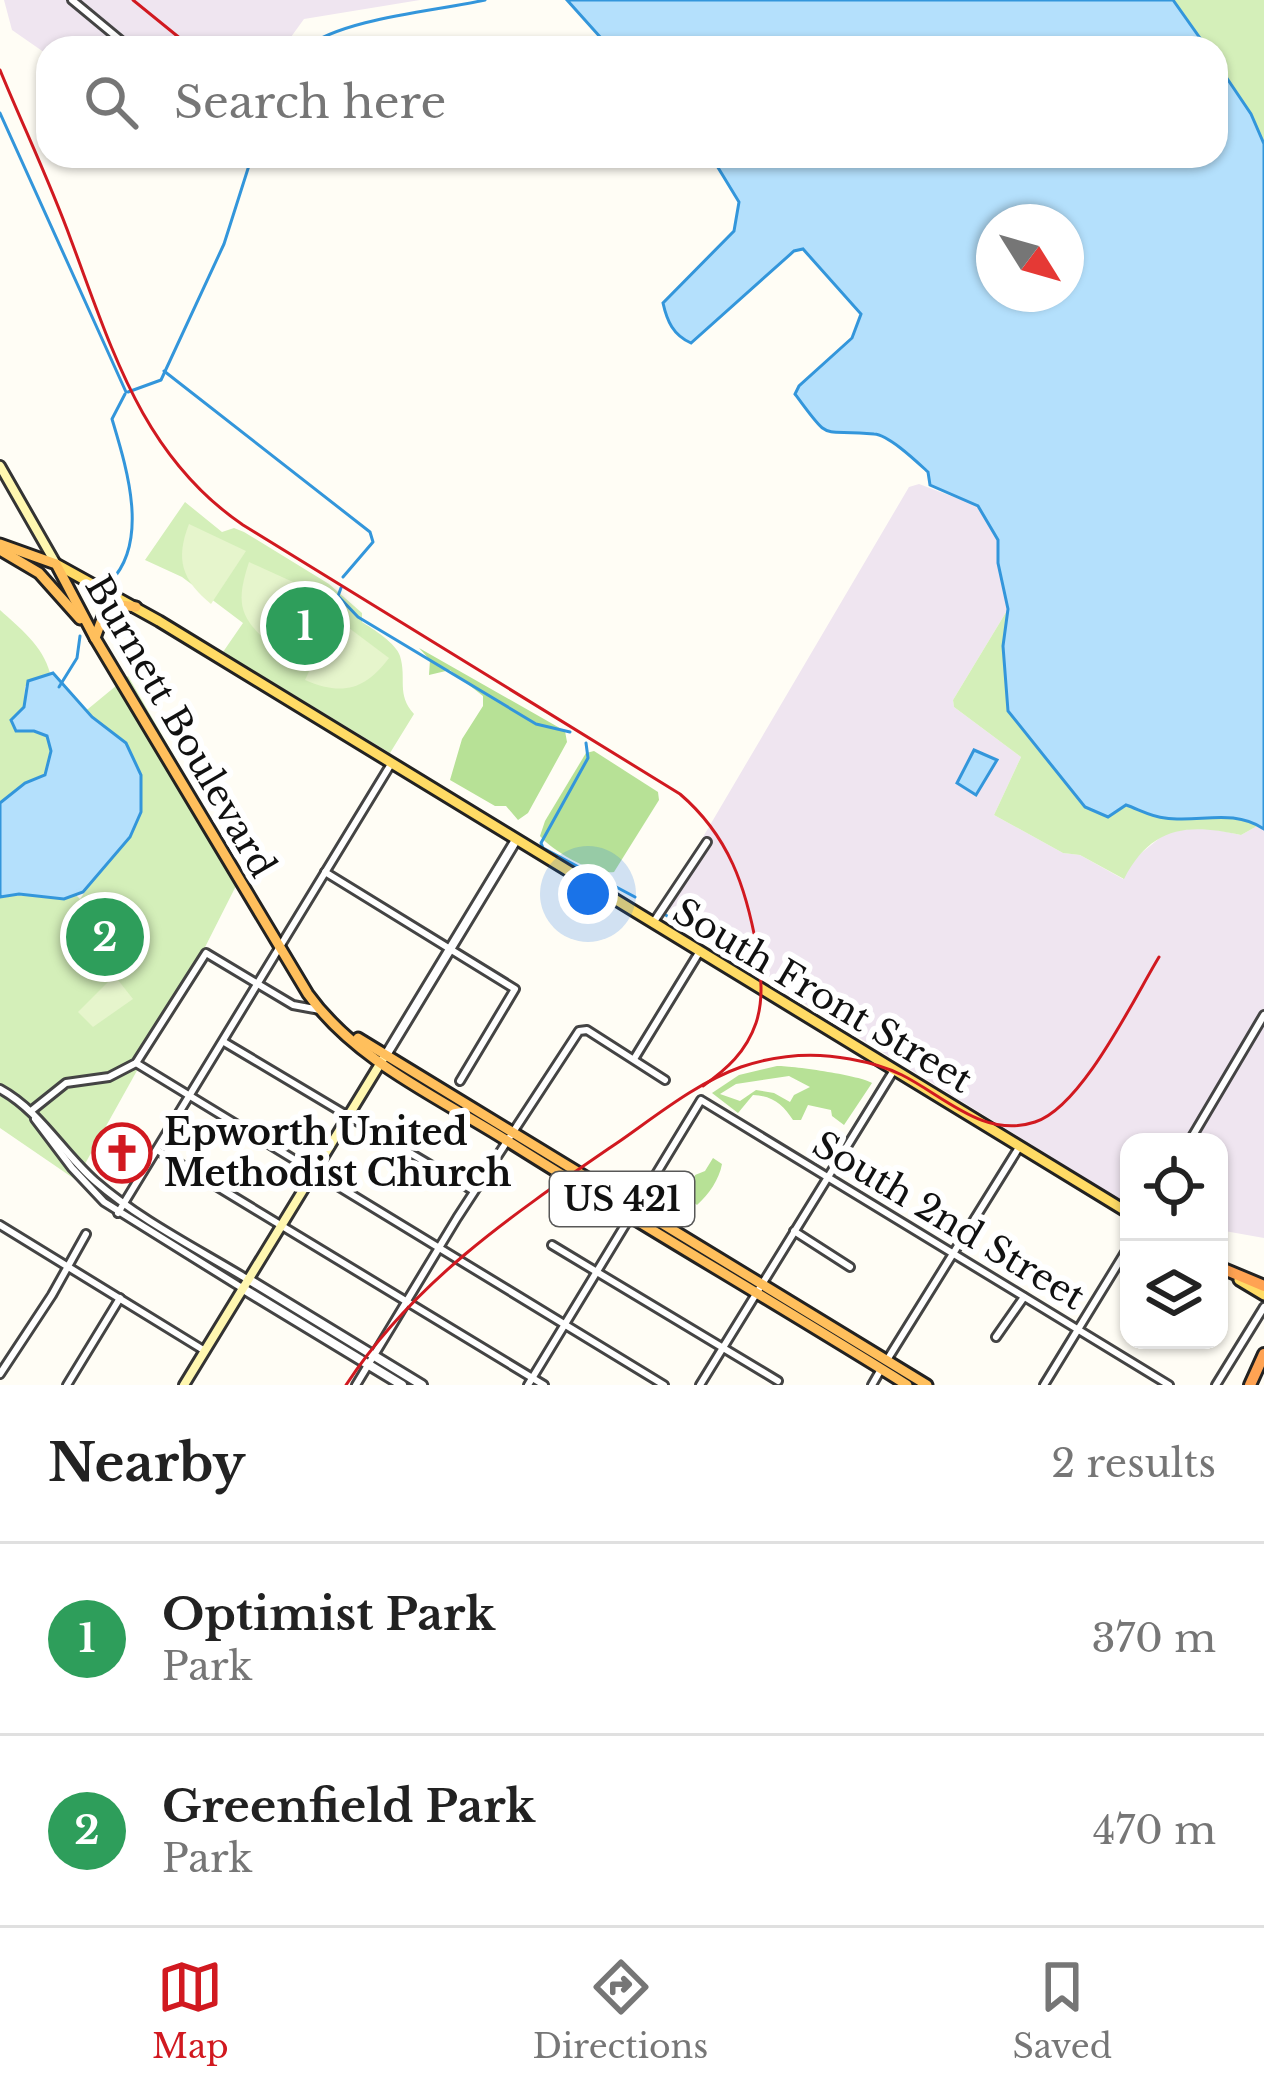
<!DOCTYPE html>
<html lang="en">
<head>
<meta charset="utf-8">
<style>
	body { margin:0; font-family:"Libre Baskerville",serif; background:#f6f6f6; color:#222 }
	.controls { position:absolute; right:36px; bottom:36px; display:grid; overflow:hidden; border-radius:24px; box-shadow:0 3px 9px #0004 }
	.controls button { width:108px; height:108px; display:grid; place-items:center; padding:0; border:0; border-bottom:3px solid #e0e0e0; background:#fff; color:#222; font:60px sans-serif }
	.compass { position:absolute; left:976px; top:204px; width:108px; height:108px; border-radius:50%; background:#fff; box-shadow:0 3px 9px #0004; rotate:127deg }
	.you { position:absolute; left:588px; top:894px; width:42px; height:42px; margin:-30px; border:9px solid #fff; border-radius:50%; background:#1a73e8; box-shadow:0 0 0 18px #1a73e833 }
	.badge { display:grid; place-items:center; width:78px; height:78px; border-radius:50%; background:#d11920; color:#fff; font-size:39px; font-weight:700 }
	.pin { position:absolute; translate:-50% -50%; border:6px solid #fff; box-shadow:0 3px 12px #0006 }
	.list { margin:0; padding:0; list-style:none }
	h2 { display:flex; justify-content:space-between; align-items:center; height:156px; margin:0; padding:0 48px; font-size:51px }
	h2 small { font-size:39px; font-weight:400; color:#767676 }
	.list li { display:grid; grid-template-columns:78px 1fr auto; gap:36px; align-items:center; box-sizing:border-box; height:192px; padding:0 48px; border-top:3px solid #e0e0e0 }
	.list b { display:block; font-size:45px; white-space:nowrap }
	.list p { margin:0; font-size:39px; white-space:nowrap; color:#767676 }
	.list em { font-size:39px; font-style:normal; color:#767676 }
	.icon { flex:none; width:66px; height:66px; fill:none; stroke:currentColor; stroke-width:2; stroke-linecap:round; stroke-linejoin:round }
	.map { position:relative; flex:none; width:1264px; height:1385px; overflow:hidden }
	.search { position:absolute; background:#fff; box-shadow:0 3px 9px #0004; left:36px; right:36px; top:36px; height:132px; display:flex; align-items:center; gap:30px; box-sizing:border-box; padding:0 42px; border-radius:36px; color:#767676; font-size:45px }
	.sheet { height:540px; background:#fff }
	nav { display:flex; justify-content:space-around; align-items:center; box-sizing:border-box; height:168px; border-top:3px solid #e0e0e0; background:#fff; font-size:33px; color:#767676 }
	nav a { display:grid; justify-items:center; gap:6px }
	nav .on { color:#d11920 }
	.map>svg:first-child { display:block }
</style>
</head>
<body>
<div class="map">
<svg width="1264" height="1385" viewBox="0 0 1264 1385">
	<rect width="100%" height="100%" fill="#fffdf5"/>
	<g fill="#efe5f0">
		<polygon points="4,0 420,0 304,19 283,48 48,48 48,55 12,30"/>
		<polygon points="919,484 978,506 998,540 998,563 1008,609 953,700 954,707 1021,757 994,815 1063,853 1080,855 1123,879 1134,859 1167,832 1203,827 1241,835 1259,825 1264,829 1264,1238 1219,1230 1219,1142 1129,1142 1129,1205 787,993 748,957 663,905 909,487"/>
	</g>
	<g fill="#d4efb9">
		<path d="M1173,0H1264V144C1252,118 1216,71 1216,48H1207Z"/>
		<path d="M185,502L222,532L234,528L244,532L329,584L362,613V622C373,629 396,643 400,656C407,679 396,694 414,714L390,753L223,652L243,623L182,577L145,560Z"/>
		<path d="M1008,609L1003,646L1067,780L1085,807L1126,805L1163,818L1218,816L1248,819L1259,825L1241,835C1188,823 1151,826 1124,879L1080,855L1063,853L994,815L1021,757L954,707L953,700Z"/>
		<path d="M0,610C20,628 43,646 50,673L25,686L24,707L11,720L16,731H34L48,736L51,751L45,775L25,783L0,803Z"/>
		<path d="M128,676L242,874L197,963L76,1180L0,1128V897C26,892 51,902 76,895L80,899L115,849L63,714L88,709Z"/>
	</g>
	<g fill="#b7e196" fill-rule="evenodd">
		<polygon points="419,648 565,731 567,742 528,813 518,820 506,806 495,806 450,780 462,739 483,706 483,696 450,670 429,675 430,660"/>
		<path d="M594,751L658,792L659,800L614,872C593,875 554,852 540,836L545,821L586,753Z"/>
		<path d="M777,1066C796,1066 862,1076 872,1083L844,1125L832,1116L831,1110L808,1105L801,1120H793C783,1105 773,1096 753,1095L738,1113L712,1093L739,1075ZM789,1076L810,1087L794,1095L790,1102L774,1093L756,1090L740,1101L720,1094L736,1084Z"/>
		<path d="M713,1158L722,1164C719,1180 709,1194 697,1205L679,1191L662,1187L671,1184L691,1189L695,1175L705,1171Z"/>
	</g>
	<g fill="#e6f5cc">
		<path d="M189,524L246,551L211,604C182,580 175,560 189,524Z"/>
		<path d="M249,562L304,587L307,596L272,645C238,618 236,602 249,562Z"/>
		<path d="M341,622L389,658C365,690 342,696 305,680L329,629Z"/>
		<polygon points="111,979 118,980 133,999 93,1027 78,1012"/>
	</g>
	<g fill="#b4e0fc" stroke="#3396db" stroke-width="3" fill-rule="evenodd">
		<polygon points="567,0 1173,0 1207,48 610,48"/>
		<path d="M1216,62L1251,114L1264,144V829C1232,808 1200,823 1165,818C1152,817 1138,809 1126,805L1108,817L1085,807L1008,711L1003,646L1008,609L998,563V540L978,506L930,485L928,472C916,461 889,435 874,434C819,428 832,445 795,394L799,386L852,338L861,314L803,249L794,251L691,343C673,335 667,321 663,303L734,231L739,202L711,156H1216ZM994,222H1066V294H994Z"/>
		<polygon points="53,673 92,717 126,743 141,775 141,812 130,837 83,892 64,899 19,894 0,897 0,803 25,783 45,775 51,751 47,736 34,731 16,731 11,720 24,707 28,681"/>
		<polygon points="974,750 997,760 976,795 957,783"/>
	</g>
	<g fill="none" stroke-linecap="round" stroke-linejoin="round">
		<g stroke="#3396db" stroke-width="3">
			<path d="M305,48C344,18 436,11 485,0"/>
			<polyline points="0,113 126,392"/>
			<polyline points="164,371 370,532 373,542 343,577"/>
			<polyline points="128,392 161,380 224,244 252,156"/>
			<path d="M111,581C150,540 126,466 112,419L125,394"/>
			<polyline points="341,588 338,596 358,617 536,724 570,732"/>
			<polyline points="59,687 77,658 80,636"/>
			<polyline points="586,743 588,758 541,843 543,848 635,897"/>
			<polyline points="664,914 748,966"/>
		</g>
		<defs>
			<g id="minor">
				<polyline points="72,0 130,48"/>
				<polyline points="325,872 515,989 460,1081"/>
				<polyline points="653,923 707,842"/>
				<polyline points="224,1042 474,1191"/>
				<polyline points="634,1059 700,951"/>
				<polyline points="136,1063 664,1385"/>
				<path d="M0,1089C40,1111 61,1151 95,1181C140,1220 196,1248 247,1279"/>
				<polyline points="31,1111 66,1083 109,1077 136,1063 206,953 293,1005 320,1010"/>
				<polyline points="35,1119 72,1168 104,1202 242,1288"/>
				<polyline points="1189,1142 1264,1015"/>
				<polyline points="157,1150 544,1385"/>
				<polyline points="118,1213 391,764"/>
				<polyline points="0,1225 205,1351"/>
				<polyline points="794,1231 850,1267"/>
				<polyline points="552,1245 778,1381"/>
				<polyline points="996,1337 1024,1297"/>
				<polyline points="887,1360 1018,1149"/>
				<polyline points="0,1374 52,1295 86,1234"/>
				<polyline points="67,1385 120,1298"/>
				<polyline points="356,1385 457,1218 579,1031 587,1030 665,1080"/>
				<polyline points="528,1385 701,1100 1169,1385"/>
				<polyline points="700,1385 894,1070"/>
				<polyline points="872,1385 880,1371"/>
				<polyline points="1044,1385 1129,1246"/>
				<polyline points="1216,1385 1264,1307"/>
			</g>
			<g id="tertiary">
				<polyline points="386,1055 516,840"/>
				<polyline points="248,1279 422,1385"/>
				<polyline points="242,1288 402,1385"/>
			</g>
			<g id="secondary">
				<polyline points="0,466 56,564"/>
				<polyline points="184,1385 383,1059"/>
			</g>
			<g id="primary">
				<polyline points="56,564 159,621 1129,1213"/>
				<polyline points="1239,1280 1264,1295"/>
			</g>
			<g id="trunk">
				<path d="M0,544L56,564L95,638L308,994C356,1061 438,1097 506,1140C639,1224 774,1302 907,1385"/>
				<polyline points="0,550 39,573 80,619"/>
				<polyline points="95,638 105,611 121,605 136,607"/>
				<polyline points="358,1038 927,1385"/>
			</g>
			<g id="motorway">
				<polyline points="1219,1267 1264,1286"/>
				<polyline points="1250,1385 1264,1354"/>
			</g>
		</defs>
		<use href="#minor" stroke="#444" stroke-width="12"/>
		<use href="#tertiary" stroke="#444" stroke-width="14"/>
		<use href="#secondary" stroke="#333" stroke-width="14"/>
		<use href="#primary" stroke="#222" stroke-width="15"/>
		<use href="#trunk" stroke="#222" stroke-width="15"/>
		<use href="#motorway" stroke="#222" stroke-width="16"/>
		<use href="#minor" stroke="#fff" stroke-width="6"/>
		<use href="#tertiary" stroke="#fff" stroke-width="8"/>
		<use href="#secondary" stroke="#fff7b0" stroke-width="8"/>
		<use href="#primary" stroke="#ffdb65" stroke-width="9"/>
		<use href="#trunk" stroke="#ffbf5c" stroke-width="9"/>
		<use href="#motorway" stroke="#ffa353" stroke-width="10"/>
		<g stroke="#d11920" stroke-width="3">
			<polyline points="133,0 192,48"/>
			<path d="M0,70C23,126 50,182 71,240C112,349 142,456 243,525L680,794C729,836 746,887 757,949C761,974 764,999 756,1023C746,1052 727,1069 703,1086"/>
			<path d="M346,1385C415,1280 515,1213 617,1143C656,1116 696,1083 741,1067C776,1055 814,1052 850,1059C867,1062 886,1067 902,1075C944,1096 984,1139 1035,1122C1082,1107 1133,1000 1159,957"/>
		</g>
	</g>
	<defs>
		<symbol id="church-ring" viewBox="-11 -11 22 22"><circle r="9.5" fill="#fff" stroke="#d11920" stroke-width="1.5"/><path d="M-1.2-6h2.4v3.5h3.3v2.4h-3.3V6h-2.4V-.1h-3.3v-2.4h3.3Z" fill="#d11920"/></symbol>
	</defs>
	<g fill-rule="evenodd">
		<use href="#church-ring" x="89" y="1120" width="66" height="66"/>
	</g>
	<g text-anchor="middle" stroke-width="12" stroke-linejoin="round" paint-order="stroke">
		<rect fill="#fff" stroke="#585858" stroke-width="3" x="550" y="1172" width="144" height="54" rx="9"/>
		<g font-size="33" font-weight="bold" fill="#111">
			<text x="622" y="1211">US 421</text>
		</g>
		<g font-size="36" fill="#111" stroke="#fff">
			<text transform="translate(181 726) rotate(60)" y="13">Burnett Boulevard</text>
			<text transform="translate(823 995) rotate(31)" y="13">South Front Street</text>
			<text transform="translate(949 1220) rotate(31)" y="13">South 2nd Street</text>
		</g>
		<g font-size="36" font-weight="bold" fill="#111" stroke="#fff" text-anchor="start">
			<text x="164" y="1145">Epworth United<tspan x="164" dy="41">Methodist Church</tspan></text>
		</g>
	</g>
</svg>
<div class="controls">
<button><svg class="icon" aria-label="locate" viewBox="0 0 24 24"><circle cx="12" cy="12" r="6"/><path d="M12 2v4M12 18v4M2 12h4M18 12h4"/></svg></button>
<button><svg class="icon" aria-label="layers" viewBox="0 0 24 24"><path d="M12 4l9 5-9 5-9-5zM3 14l9 5 9-5"/></svg></button>
</div>
<svg class="compass" viewBox="-18 -18 36 36"><path d="M0-13l5 13h-10z" fill="#e53935"/><path d="M0 13l5-13h-10z" fill="#767676"/></svg>
<div class="you"></div>
<div class="pin badge" style="left:305px;top:626px;background:#2e9e5b">1</div>
<div class="pin badge" style="left:105px;top:937px;background:#2e9e5b">2</div>
<div class="search"><svg class="icon" aria-label="search" viewBox="0 0 24 24"><circle cx="10" cy="10" r="6"/><path d="M15 15l6 6"/></svg>Search here</div>
</div>
<section class="sheet">
<h2>Nearby<small>2 results</small></h2>
<ul class="list">
<li><span class="badge" style="background:#2e9e5b">1</span><div><b>Optimist Park</b><p>Park</p></div><em>370 m</em></li>
<li><span class="badge" style="background:#2e9e5b">2</span><div><b>Greenfield Park</b><p>Park</p></div><em>470 m</em></li>
</ul>
</section>
<nav>
<a class="on"><svg class="icon" aria-label="map" viewBox="0 0 24 24"><path d="M3 6l6-2 6 2 6-2v14l-6 2-6-2-6 2zM9 4v14M15 6v14"/></svg>Map</a>
<a><svg class="icon" aria-label="directions" viewBox="0 0 24 24"><path d="M12 3l9 9-9 9-9-9zM9 14v-3h6M13 9l2 2-2 2"/></svg>Directions</a>
<a><svg class="icon" aria-label="saved" viewBox="0 0 24 24"><path d="M7 4h10v16l-5-4-5 4z"/></svg>Saved</a>
</nav>
</body>
</html>
